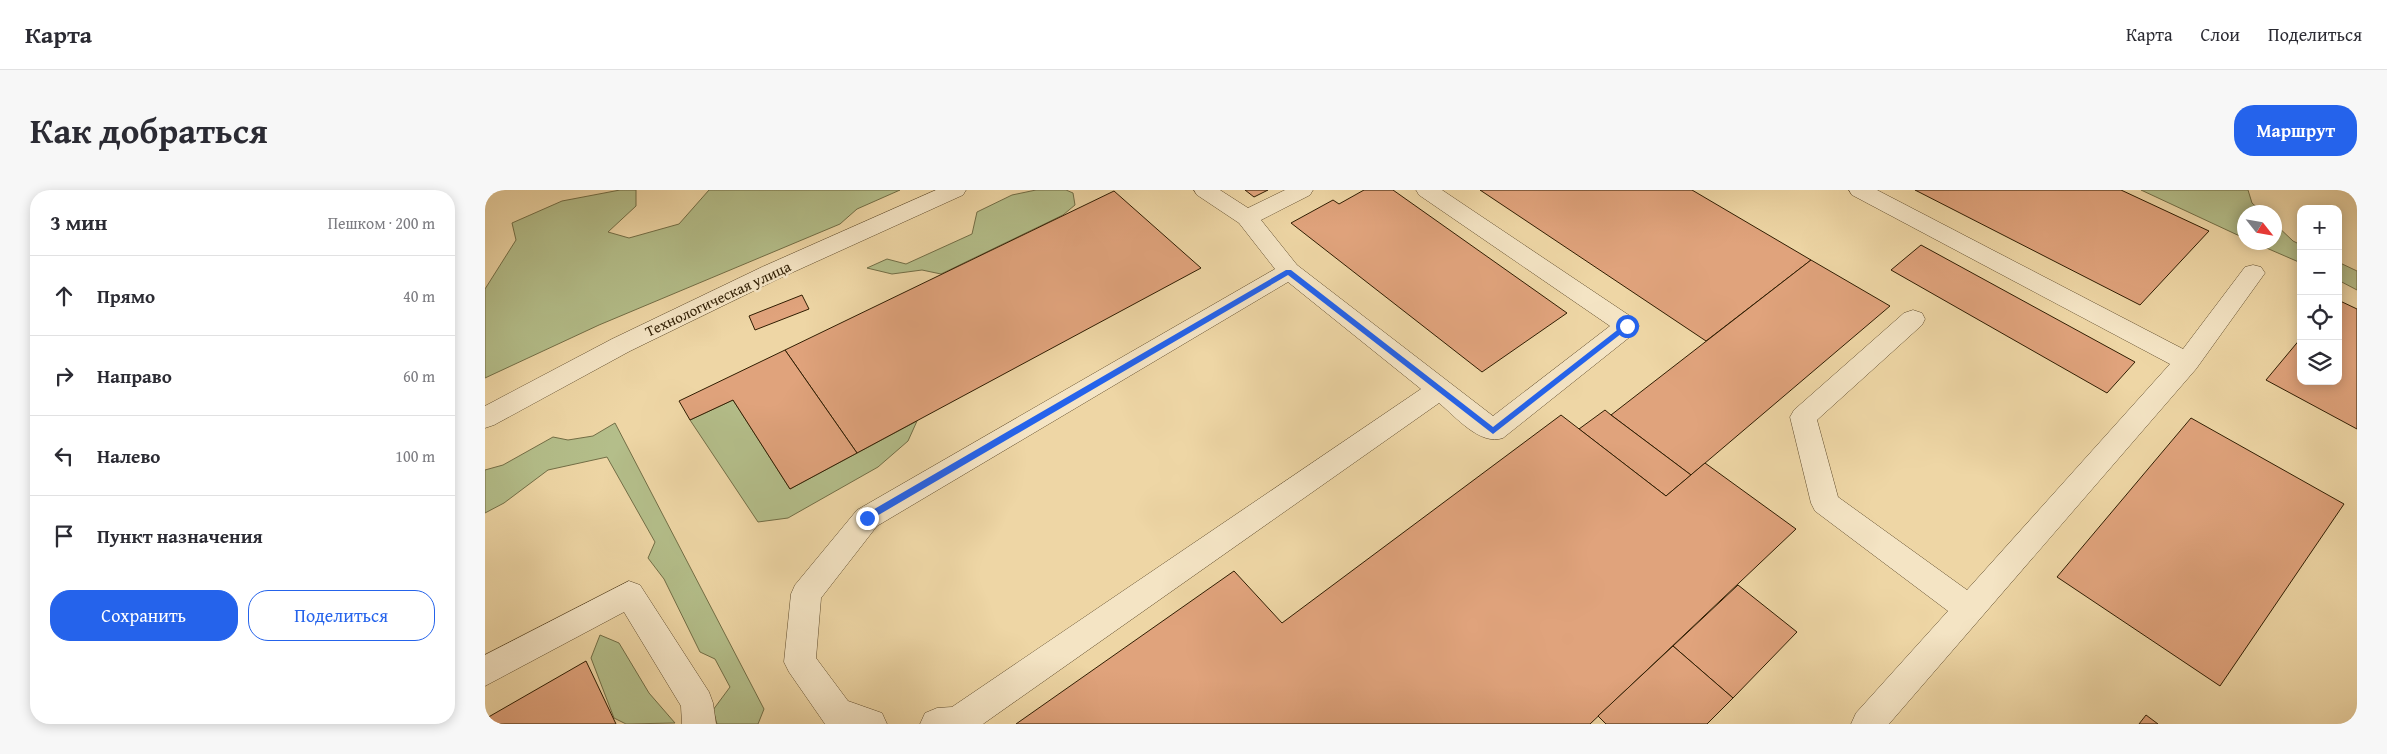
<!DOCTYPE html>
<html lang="ru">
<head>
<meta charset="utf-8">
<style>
	body { margin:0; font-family:"Gentium Book Plus",serif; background:#f7f7f7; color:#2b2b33 }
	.controls { position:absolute; right:15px; top:15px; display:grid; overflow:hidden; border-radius:10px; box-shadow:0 2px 12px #0003 }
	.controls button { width:45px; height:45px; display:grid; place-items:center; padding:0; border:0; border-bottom:1px solid #e1e1e2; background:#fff; color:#2b2b33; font:25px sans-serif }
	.compass { position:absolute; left:1752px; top:15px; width:45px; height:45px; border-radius:50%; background:#fff; box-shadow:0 2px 12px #0003; rotate:121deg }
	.stop { position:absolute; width:15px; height:15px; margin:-11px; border:4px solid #2563eb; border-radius:50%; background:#fff }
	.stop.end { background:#2563eb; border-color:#fff; box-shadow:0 1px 5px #0008 }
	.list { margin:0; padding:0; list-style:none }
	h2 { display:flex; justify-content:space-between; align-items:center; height:65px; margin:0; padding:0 20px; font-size:21px }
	h2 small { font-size:16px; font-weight:400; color:#7c7c81 }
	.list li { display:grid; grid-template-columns:32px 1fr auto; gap:15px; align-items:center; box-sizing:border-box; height:80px; padding:0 20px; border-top:1px solid #e1e1e2 }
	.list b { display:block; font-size:19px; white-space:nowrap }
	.list em { font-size:16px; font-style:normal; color:#7c7c81 }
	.actions { display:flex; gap:10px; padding:15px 20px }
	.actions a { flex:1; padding:11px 0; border:1px solid #2563eb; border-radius:20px; text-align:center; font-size:18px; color:#2563eb }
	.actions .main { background:#2563eb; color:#fff }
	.icon { flex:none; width:28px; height:28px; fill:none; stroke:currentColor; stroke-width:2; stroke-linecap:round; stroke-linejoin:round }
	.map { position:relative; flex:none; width:1872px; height:534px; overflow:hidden; border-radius:20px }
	header { display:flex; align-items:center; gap:30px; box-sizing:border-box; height:70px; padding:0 25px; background:#fff; border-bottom:1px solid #e1e1e2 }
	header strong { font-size:24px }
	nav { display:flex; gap:28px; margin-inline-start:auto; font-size:18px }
	.intro { display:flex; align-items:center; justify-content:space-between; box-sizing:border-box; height:120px; padding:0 30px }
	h1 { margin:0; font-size:35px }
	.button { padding:12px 22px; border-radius:20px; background:#2563eb; color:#fff; font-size:18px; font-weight:700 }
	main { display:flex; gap:30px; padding:0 30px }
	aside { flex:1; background:#fff; border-radius:20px; box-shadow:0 2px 12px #0003 }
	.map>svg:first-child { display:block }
</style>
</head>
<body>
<header>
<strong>Карта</strong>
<nav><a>Карта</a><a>Слои</a><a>Поделиться</a></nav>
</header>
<div class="intro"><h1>Как добраться</h1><a class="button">Маршрут</a></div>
<main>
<aside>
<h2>3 мин<small>Пешком · 200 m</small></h2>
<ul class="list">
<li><svg class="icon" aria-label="ahead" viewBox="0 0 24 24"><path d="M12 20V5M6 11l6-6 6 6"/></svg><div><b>Прямо</b></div><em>40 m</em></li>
<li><svg class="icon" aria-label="right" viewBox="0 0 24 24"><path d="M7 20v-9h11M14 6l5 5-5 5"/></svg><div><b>Направо</b></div><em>60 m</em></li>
<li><svg class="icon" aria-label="left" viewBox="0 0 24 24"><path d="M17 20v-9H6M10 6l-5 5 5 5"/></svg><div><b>Налево</b></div><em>100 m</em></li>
<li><svg class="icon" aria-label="arrive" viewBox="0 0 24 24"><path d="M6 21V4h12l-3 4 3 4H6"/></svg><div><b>Пункт назначения</b></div></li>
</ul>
<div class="actions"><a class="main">Сохранить</a><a>Поделиться</a></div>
</aside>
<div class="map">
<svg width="1872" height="534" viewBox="0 0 1872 534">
	<rect width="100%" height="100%" fill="#eed6a5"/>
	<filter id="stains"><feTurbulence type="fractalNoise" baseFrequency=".004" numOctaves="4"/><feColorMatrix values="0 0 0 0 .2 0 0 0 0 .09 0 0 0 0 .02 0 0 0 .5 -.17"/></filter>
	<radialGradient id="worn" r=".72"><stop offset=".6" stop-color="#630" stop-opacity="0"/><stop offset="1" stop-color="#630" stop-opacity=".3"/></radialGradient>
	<g fill="#b4be8a" stroke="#726e46">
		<polygon points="135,0 151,0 151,16 123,42 144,48 194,34 224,0 415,0 372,19 355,34 114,135 0,188 0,99 31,50 27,33 77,11"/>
		<polygon points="551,0 581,0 588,3 590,15 578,25 456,84 437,80 407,84 382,78 402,69 421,74 487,44 492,22 527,5"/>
		<polygon points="1656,0 1763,0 1767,13 1777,22 1760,22 1759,48"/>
		<polygon points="1790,34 1808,51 1816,55 1816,73 1770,53 1790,52"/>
		<polygon points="1853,72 1872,81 1872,100 1853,90"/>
		<polygon points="248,210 305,299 432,231 423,251 393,277 303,328 273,332 205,230"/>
		<polygon points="130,233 279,519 273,534 232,534 228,520 245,497 230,469 215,462 179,389 163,368 170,352 122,267 63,280 19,313 0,323 0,280 18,275 68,247 83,250 108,246"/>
		<polygon points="115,445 134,453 164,503 190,533 141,534 129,528 106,468"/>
	</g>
	<g fill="#e0a37c" stroke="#2f1d02">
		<polygon points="760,0 783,0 769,7"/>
		<polygon points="879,0 908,0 1082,123 997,182 806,33 848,10 854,14"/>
		<polygon points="995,0 1207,0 1326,70 1221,151"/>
		<polygon points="1430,0 1636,0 1724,41 1655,115"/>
		<polygon points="629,1 716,78 372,263 300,160"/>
		<polygon points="1436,55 1650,172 1622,203 1406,80"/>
		<polygon points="1326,70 1405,116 1206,285 1126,225"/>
		<polygon points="317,105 324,119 270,140 264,126"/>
		<polygon points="1853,110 1872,119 1872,239 1781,190 1816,148 1816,191 1853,191"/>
		<polygon points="300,160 372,263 305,299 248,210 205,230 194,211"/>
		<polygon points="1120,220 1126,225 1206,285 1181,306 1094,239"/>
		<polygon points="1076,225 1181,306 1220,273 1311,339 1105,534 531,534 749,381 797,433"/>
		<polygon points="1706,228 1859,314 1735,496 1572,387"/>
		<polygon points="1253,395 1312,442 1248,508 1188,456"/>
		<polygon points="1188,456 1248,508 1222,534 1121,534 1113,526"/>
		<polygon points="101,471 131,534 0,534 0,529"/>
		<polygon points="1661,525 1673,534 1654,534"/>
	</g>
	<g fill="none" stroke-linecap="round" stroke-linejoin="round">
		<defs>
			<g id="minor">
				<polygon points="451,0 481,0 478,5 293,89 145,161 9,235 0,238 0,216 127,149 277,77"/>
				<path d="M709,0H735L763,18L800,0H828L825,5L776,30L812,75L1008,226L1125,136L934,5L931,0H957L1151,130L1154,136L1151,142L1018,248C995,256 971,227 954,213L498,534H435L440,523L452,518L467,517L936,199L803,92L392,336L336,408L331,468L363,511L397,523L402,534H340L304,482L299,472L306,404L310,395L372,320L790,79L754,33L712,5Z"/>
				<polygon points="1364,0 1392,0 1698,159 1760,77 1768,75 1776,77 1780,83 1711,179 1404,534 1366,534 1371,523 1463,421 1330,321 1326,313 1305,227 1309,220 1419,123 1428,120 1437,123 1440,129 1437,135 1332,230 1353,307 1482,400 1685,174 1367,5"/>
				<polygon points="144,391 155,395 224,502 228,513 231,534 197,534 196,516 139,422 0,496 0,465"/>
			</g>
		</defs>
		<use href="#minor" stroke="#5f4b2b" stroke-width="1"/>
		<use href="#minor" fill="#f4e4c4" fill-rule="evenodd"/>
	</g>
	<polygon fill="#2563eb" points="801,80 806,80 1008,237 1140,134 1146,136 1008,244 803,85 385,330 379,330 379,325"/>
	<g text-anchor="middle" stroke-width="5" stroke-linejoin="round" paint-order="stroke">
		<g font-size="15" fill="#2f1d02" stroke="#f4e4c4">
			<text transform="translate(233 109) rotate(-25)" y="5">Технологическая улица</text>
		</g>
	</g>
	<rect width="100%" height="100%" filter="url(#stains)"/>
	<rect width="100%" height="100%" fill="url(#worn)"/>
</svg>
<div class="controls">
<button>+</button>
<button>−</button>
<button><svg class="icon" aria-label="locate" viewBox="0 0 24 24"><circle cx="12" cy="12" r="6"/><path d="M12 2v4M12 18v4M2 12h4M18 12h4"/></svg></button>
<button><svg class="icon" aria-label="layers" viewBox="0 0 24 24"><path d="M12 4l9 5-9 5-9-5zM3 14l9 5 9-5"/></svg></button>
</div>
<svg class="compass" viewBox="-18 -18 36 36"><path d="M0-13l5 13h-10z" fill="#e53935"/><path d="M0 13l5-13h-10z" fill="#7c7c81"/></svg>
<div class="stop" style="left:1142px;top:136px"></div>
<div class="stop end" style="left:382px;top:328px"></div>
</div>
</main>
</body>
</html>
